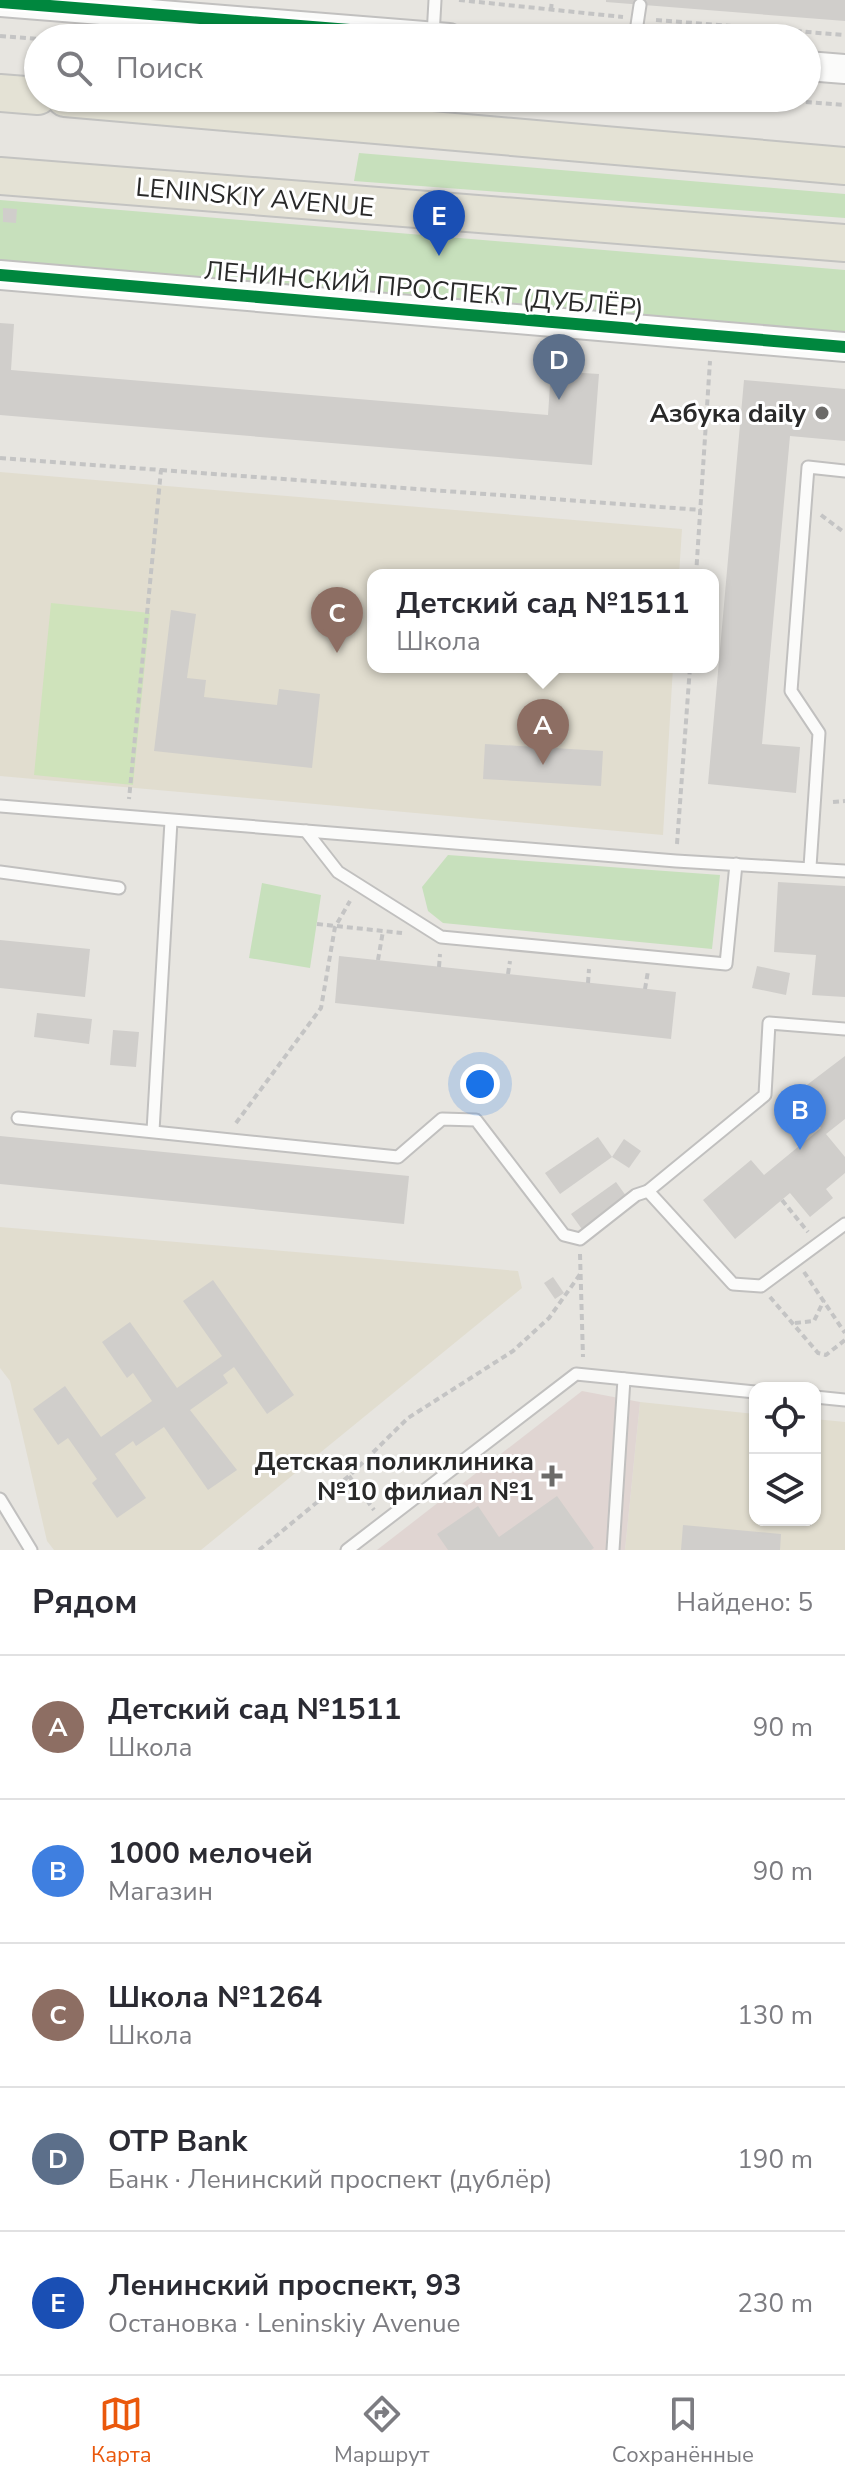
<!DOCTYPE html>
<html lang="ru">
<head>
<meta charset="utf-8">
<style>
	body { margin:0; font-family:"Nunito Sans",sans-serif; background:#f2f2f3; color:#2b2b33 }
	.controls { position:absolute; right:24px; bottom:24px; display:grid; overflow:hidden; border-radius:16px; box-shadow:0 2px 6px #0004 }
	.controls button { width:72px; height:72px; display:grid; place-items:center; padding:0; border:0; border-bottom:2px solid #e1e1e2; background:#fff; color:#2b2b33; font:40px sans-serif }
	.you { position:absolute; left:480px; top:1084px; width:28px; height:28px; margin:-20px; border:6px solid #fff; border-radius:50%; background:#1a73e8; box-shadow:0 0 0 12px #1a73e833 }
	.badge { display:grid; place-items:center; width:52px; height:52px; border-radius:50%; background:#ea580c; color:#fff; font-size:26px; font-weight:700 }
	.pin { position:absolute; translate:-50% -66px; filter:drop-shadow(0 2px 4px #0008) }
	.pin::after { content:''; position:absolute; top:42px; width:28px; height:24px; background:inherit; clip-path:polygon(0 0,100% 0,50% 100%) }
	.popup { position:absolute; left:367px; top:569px; width:352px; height:104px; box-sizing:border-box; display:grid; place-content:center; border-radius:16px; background:#fff; filter:drop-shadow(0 2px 6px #0005); font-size:26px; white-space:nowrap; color:#7c7c81 }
	.popup b { font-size:30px; color:#2b2b33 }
	.popup::after { content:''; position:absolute; left:50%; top:100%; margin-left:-16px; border:16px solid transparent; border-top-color:#fff }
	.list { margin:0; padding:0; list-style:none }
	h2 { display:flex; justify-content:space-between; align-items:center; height:104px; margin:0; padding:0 32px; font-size:34px }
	h2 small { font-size:26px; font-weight:400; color:#7c7c81 }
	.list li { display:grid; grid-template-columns:52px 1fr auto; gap:24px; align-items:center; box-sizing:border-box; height:144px; padding:0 32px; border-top:2px solid #e1e1e2 }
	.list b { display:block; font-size:30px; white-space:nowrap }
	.list p { margin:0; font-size:26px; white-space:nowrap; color:#7c7c81 }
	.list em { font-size:26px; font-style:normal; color:#7c7c81 }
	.icon { flex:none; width:44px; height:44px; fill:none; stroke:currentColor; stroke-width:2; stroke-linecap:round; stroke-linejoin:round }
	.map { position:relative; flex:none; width:845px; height:1550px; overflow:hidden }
	.search { position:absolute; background:#fff; box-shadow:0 2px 6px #0004; left:24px; right:24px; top:24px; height:88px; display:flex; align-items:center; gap:20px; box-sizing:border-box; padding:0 28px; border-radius:44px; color:#7c7c81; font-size:30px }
	.sheet { height:824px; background:#fff }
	nav { display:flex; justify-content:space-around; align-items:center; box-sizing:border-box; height:112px; border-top:2px solid #e1e1e2; background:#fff; font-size:22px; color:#7c7c81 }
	nav a { display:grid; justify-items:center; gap:4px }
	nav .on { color:#ea580c }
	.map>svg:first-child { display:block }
</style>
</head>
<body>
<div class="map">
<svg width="845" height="1550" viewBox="0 0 845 1550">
	<rect width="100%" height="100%" fill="#e7e5e0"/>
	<g fill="#e1ddcf">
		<polygon points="0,472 682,529 679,575 373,575 373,667 673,667 663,835 0,776"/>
		<polygon points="0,1227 518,1271 522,1288 201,1550 54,1550 47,1541 10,1381 0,1368"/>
		<polygon points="640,1402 755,1414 755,1520 815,1520 815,1419 845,1422 845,1550 625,1550"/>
	</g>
	<polygon fill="#e0d5d2" points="582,1391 640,1402 625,1550 377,1550"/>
	<g fill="#c7e0bc">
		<polygon points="359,153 845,194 845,218 354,181"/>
		<polygon points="0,200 845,270 845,333 0,263"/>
		<polygon points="448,855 720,875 712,949 443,923 428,911 422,887"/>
		<polygon points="262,883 321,895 310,968 249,958"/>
	</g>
	<polygon fill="#cfe3bb" points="51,603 150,613 133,785 34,775"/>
	<g fill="#d0cecb">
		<polygon points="606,0 845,0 845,21 606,2"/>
		<polygon points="3,208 17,209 16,223 3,222"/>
		<polygon points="0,323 14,324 11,370 548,415 551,371 599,374 592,465 0,415"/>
		<polygon points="744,380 845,389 845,441 790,436 762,744 800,747 796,793 708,784"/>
		<polygon points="171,610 196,614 187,678 206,680 204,697 277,705 279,689 320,694 312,768 154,751"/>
		<polygon points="485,744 603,751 601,786 483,779"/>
		<polygon points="778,882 845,886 845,997 812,995 816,955 774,952"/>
		<polygon points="0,940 90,949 85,997 0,988"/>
		<polygon points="339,956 676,992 671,1039 335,1003"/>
		<polygon points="757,966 790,973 786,995 752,988"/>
		<polygon points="37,1013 92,1019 89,1044 34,1037"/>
		<polygon points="113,1030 139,1032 136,1067 110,1065"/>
		<polygon points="845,1056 845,1119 826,1134 845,1157 845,1173 826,1189 833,1198 810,1217 790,1193 735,1239 703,1200 751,1160 764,1175 821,1128 795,1094"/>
		<polygon points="0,1136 409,1176 404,1224 0,1184"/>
		<polygon points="598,1137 612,1157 560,1194 545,1173"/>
		<polygon points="624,1139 641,1151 629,1168 612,1157"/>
		<polygon points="616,1182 629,1200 584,1232 571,1214"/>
		<polygon points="553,1277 564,1293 555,1299 544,1283"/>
		<polygon points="213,1280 294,1395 267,1414 234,1367 223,1375 228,1383 190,1410 237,1470 208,1490 164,1427 136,1446 133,1441 115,1454 146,1498 117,1518 92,1483 97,1479 68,1438 58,1445 33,1409 65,1386 101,1437 152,1401 133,1373 127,1378 102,1342 130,1322 177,1388 222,1356 183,1301"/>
		<polygon points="557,1496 594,1548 591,1550 448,1550 437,1534 478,1506 499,1537"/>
		<polygon points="683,1525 781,1534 780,1550 681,1550"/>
	</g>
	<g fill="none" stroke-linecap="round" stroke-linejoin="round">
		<defs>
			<g id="service">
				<polyline points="433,36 435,0"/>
				<polyline points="635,38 640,5"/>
				<polyline points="0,806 676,861 845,871"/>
				<polyline points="306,831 338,872 441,937 726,964 736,864"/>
				<polyline points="810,867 819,733 791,691 808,467 845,471"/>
				<polyline points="0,872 119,888"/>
				<polyline points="845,1029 769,1023 765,1095 648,1191 733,1284 761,1286 845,1224"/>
				<polyline points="18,1118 398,1157 442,1119 476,1120 564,1235 580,1239 636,1195 648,1191"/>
				<polyline points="153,1131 171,821"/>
				<polyline points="815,1397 845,1400"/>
				<polyline points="0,1499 31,1550"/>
				<polyline points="347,1550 576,1374 755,1392"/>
				<polyline points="613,1550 624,1379"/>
			</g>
			<g id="tertiary">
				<polyline points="0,2 449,38"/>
				<polyline points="807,66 845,69"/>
				<polyline points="0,275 845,347"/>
			</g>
			<g id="primary">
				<polyline points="0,93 38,96"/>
				<polyline points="65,98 845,166"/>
				<polyline points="0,176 845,243"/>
			</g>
		</defs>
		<use href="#service" stroke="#c1c0bf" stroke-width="15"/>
		<use href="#tertiary" stroke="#c1c0bf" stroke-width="32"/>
		<use href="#primary" stroke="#c3c3c1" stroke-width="40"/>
		<g stroke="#c4c4c4" stroke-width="4" stroke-dasharray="6 4" stroke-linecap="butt">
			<polyline points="459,0 623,17"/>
			<polyline points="551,10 552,0"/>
			<polyline points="656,20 845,35"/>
			<polyline points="0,36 38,39"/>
			<polyline points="756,98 845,105"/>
			<polyline points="0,458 161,470 129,799"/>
			<polyline points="161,470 701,510"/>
			<polyline points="821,515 845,533"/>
			<polyline points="696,575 710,361"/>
			<polyline points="833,802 845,801"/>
			<polyline points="677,844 690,667"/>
			<polyline points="317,924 402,933"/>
			<polyline points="378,960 383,931"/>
			<polyline points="439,967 440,954"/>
			<polyline points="508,974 510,961"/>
			<polyline points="588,983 589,969"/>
			<polyline points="645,989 648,971"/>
			<polyline points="236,1123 321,1008 335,927 350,901"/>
			<polyline points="782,1200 808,1232"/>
			<polyline points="580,1254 583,1357"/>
			<polyline points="804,1272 845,1333"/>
			<polyline points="770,1297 818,1353 826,1355 845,1340"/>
			<polyline points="795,1323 814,1321 824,1300"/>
			<polyline points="349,1476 374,1510"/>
			<polyline points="259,1550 349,1476 408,1418 513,1351 549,1318 581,1273"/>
		</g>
		<use href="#service" stroke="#fbfbfa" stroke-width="11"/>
		<use href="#tertiary" stroke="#fbfbfa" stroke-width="28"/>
		<use href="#primary" stroke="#e4e2d5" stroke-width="36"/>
		<defs>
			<g id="cycleway">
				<polyline points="0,2 449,38"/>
				<polyline points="0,275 845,347"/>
			</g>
		</defs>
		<use href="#cycleway" stroke="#fff" stroke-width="17"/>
		<use href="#cycleway" stroke="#00873e" stroke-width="12"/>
	</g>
	<g fill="#6c6b69" stroke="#fff" stroke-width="3">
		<circle cx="822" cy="413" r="8"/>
		<path d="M548 1464h8v8h8v8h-8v8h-8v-8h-8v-8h8z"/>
	</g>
	<g text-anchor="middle" stroke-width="6" stroke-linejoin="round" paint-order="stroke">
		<g font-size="26" fill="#292929" stroke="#fff">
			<text transform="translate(255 197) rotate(5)" y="9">LENINSKIY AVENUE</text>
			<text transform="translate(424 289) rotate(5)" y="9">ЛЕНИНСКИЙ ПРОСПЕКТ (ДУБЛЁР)</text>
		</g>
		<g font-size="26" font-weight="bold" fill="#292929" stroke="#fff" text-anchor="end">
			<text x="806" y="422">Азбука daily</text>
			<text x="534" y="1470">Детская поликлиника<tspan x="534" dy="30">№10 филиал №1</tspan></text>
		</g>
	</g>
</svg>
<div class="controls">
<button><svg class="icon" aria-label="locate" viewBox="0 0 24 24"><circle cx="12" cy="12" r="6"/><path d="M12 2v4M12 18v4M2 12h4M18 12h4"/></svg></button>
<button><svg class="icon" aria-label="layers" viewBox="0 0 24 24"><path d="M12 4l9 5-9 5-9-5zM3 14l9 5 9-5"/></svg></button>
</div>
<div class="you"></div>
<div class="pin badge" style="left:543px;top:765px;background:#8d6e63">A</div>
<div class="popup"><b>Детский сад №1511</b>Школа</div>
<div class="pin badge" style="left:800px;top:1150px;background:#3f7fe0">B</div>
<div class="pin badge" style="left:337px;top:653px;background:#8d6e63">C</div>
<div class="pin badge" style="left:559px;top:400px;background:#5c6f8a">D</div>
<div class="pin badge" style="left:439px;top:256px;background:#1a4fb4">E</div>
<div class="search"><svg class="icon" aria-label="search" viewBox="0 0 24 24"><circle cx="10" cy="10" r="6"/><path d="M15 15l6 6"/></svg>Поиск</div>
</div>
<section class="sheet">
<h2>Рядом<small>Найдено: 5</small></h2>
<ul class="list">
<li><span class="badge" style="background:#8d6e63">A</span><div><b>Детский сад №1511</b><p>Школа</p></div><em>90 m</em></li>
<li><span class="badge" style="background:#3f7fe0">B</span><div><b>1000 мелочей</b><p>Магазин</p></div><em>90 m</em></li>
<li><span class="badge" style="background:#8d6e63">C</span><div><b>Школа №1264</b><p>Школа</p></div><em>130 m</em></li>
<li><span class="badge" style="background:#5c6f8a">D</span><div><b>OTP Bank</b><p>Банк · Ленинский проспект (дублёр)</p></div><em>190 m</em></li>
<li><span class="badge" style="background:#1a4fb4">E</span><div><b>Ленинский проспект, 93</b><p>Остановка · Leninskiy Avenue</p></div><em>230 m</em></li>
</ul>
</section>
<nav>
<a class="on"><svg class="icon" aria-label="map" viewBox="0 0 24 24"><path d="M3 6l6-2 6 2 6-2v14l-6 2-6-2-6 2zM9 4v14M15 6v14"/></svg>Карта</a>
<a><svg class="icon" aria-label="directions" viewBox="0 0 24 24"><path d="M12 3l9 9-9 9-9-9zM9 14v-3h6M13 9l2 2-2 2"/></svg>Маршрут</a>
<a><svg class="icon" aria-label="saved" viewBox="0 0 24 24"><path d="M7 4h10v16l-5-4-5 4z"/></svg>Сохранённые</a>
</nav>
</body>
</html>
